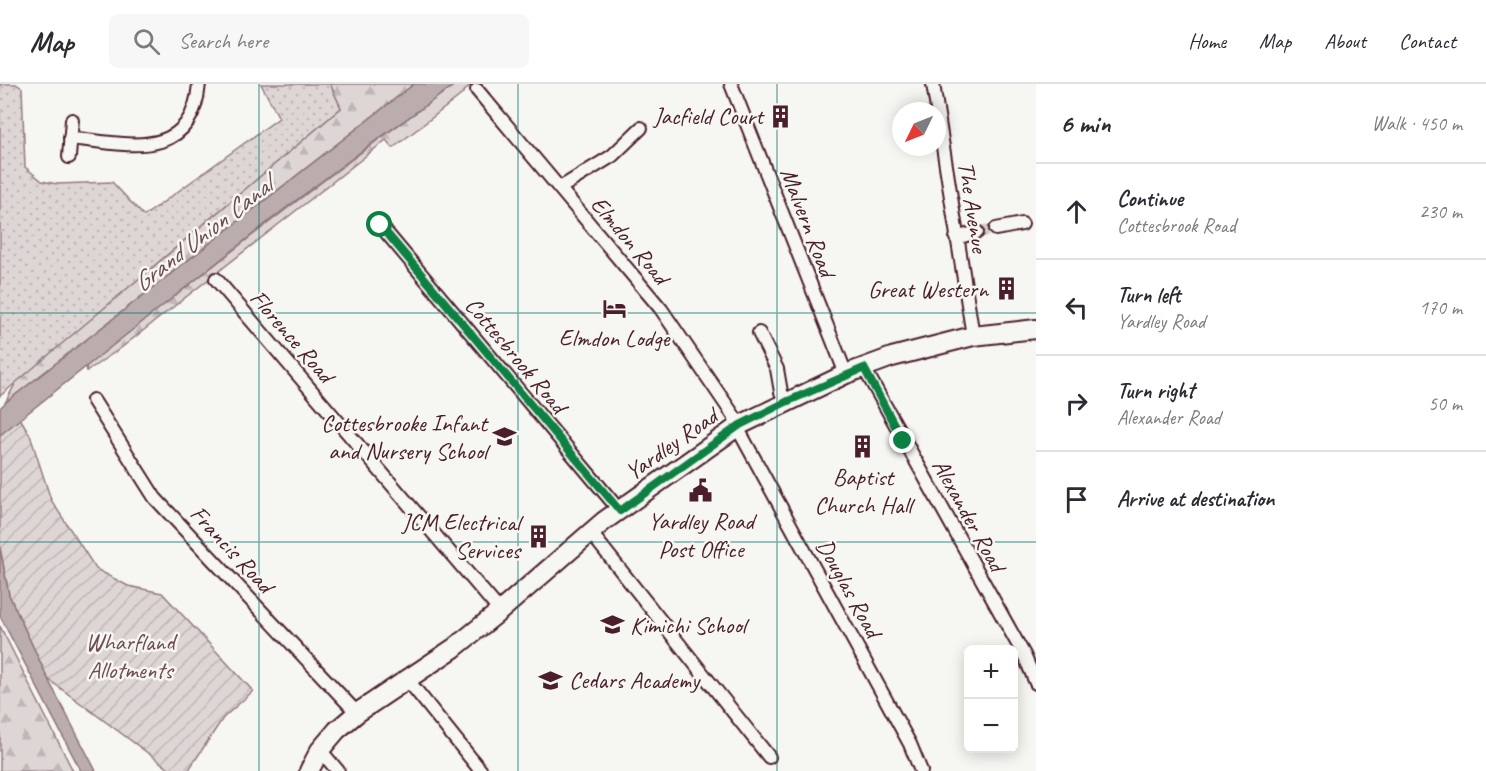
<!DOCTYPE html>
<html lang="en">
<head>
<meta charset="utf-8">
<style>
	body { margin:0; font-family:Caveat,sans-serif; background:#f7f7f7; color:#2b2b33 }
	.controls { position:absolute; right:18px; bottom:18px; display:grid; overflow:hidden; border-radius:9px; box-shadow:0 3px 15px #0003 }
	.controls button { width:54px; height:54px; display:grid; place-items:center; padding:0; border:0; border-bottom:2px solid #e1e1e2; background:#fff; color:#2b2b33; font:30px sans-serif }
	.compass { position:absolute; left:892px; top:18px; width:54px; height:54px; border-radius:50%; background:#fff; box-shadow:0 3px 15px #0003; rotate:227deg }
	.stop { position:absolute; width:18px; height:18px; margin:-14px; border:4px solid #0b8043; border-radius:50%; background:#fff }
	.stop.end { background:#0b8043; border-color:#fff; box-shadow:0 2px 6px #0008 }
	.list { margin:0; padding:0; list-style:none }
	h2 { display:flex; justify-content:space-between; align-items:center; height:78px; margin:0; padding:0 24px; font-size:26px }
	h2 small { font-size:20px; font-weight:400; color:#7c7c81 }
	.list li { display:grid; grid-template-columns:39px 1fr auto; gap:18px; align-items:center; box-sizing:border-box; height:96px; padding:0 24px; border-top:2px solid #e1e1e2 }
	.list b { display:block; font-size:22px; white-space:nowrap }
	.list p { margin:0; font-size:20px; white-space:nowrap; color:#7c7c81 }
	.list em { font-size:20px; font-style:normal; color:#7c7c81 }
	.icon { flex:none; width:33px; height:33px; fill:none; stroke:currentColor; stroke-width:2; stroke-linecap:round; stroke-linejoin:round }
	.map { position:relative; flex:none; width:1036px; height:687px; overflow:hidden }
	header { display:flex; align-items:center; gap:36px; box-sizing:border-box; height:84px; padding:0 30px; background:#fff; border-bottom:2px solid #e1e1e2 }
	header strong { font-size:28px }
	nav { display:flex; gap:33px; margin-inline-start:auto; font-size:21px }
	.search { width:420px; height:54px; background:#f7f7f7; display:flex; align-items:center; gap:15px; box-sizing:border-box; padding:0 21px; border-radius:9px; color:#7c7c81; font-size:22px }
	main { display:flex }
	aside { flex:1; background:#fff }
	.map>svg:first-child { display:block }
</style>
</head>
<body>
<header>
<strong>Map</strong>
<div class="search"><svg class="icon" aria-label="search" viewBox="0 0 24 24"><circle cx="10" cy="10" r="6"/><path d="M15 15l6 6"/></svg>Search here</div>
<nav><a>Home</a><a>Map</a><a>About</a><a>Contact</a></nav>
</header>
<main>
<div class="map">
<svg width="1036" height="687" viewBox="0 0 1036 687">
	<defs>
		<pattern id="forest-firs" width="22" height="20" patternUnits="userSpaceOnUse" patternTransform="scale(1.5)"><rect width="22" height="20" fill="#ddd6d5"/><path d="M5 1l3.5 6h-7zM16 11l3.5 6h-7z" fill="#bfb7b7"/></pattern>
		<pattern id="park-dots" width="8" height="8" patternUnits="userSpaceOnUse" patternTransform="scale(1.5)"><rect width="8" height="8" fill="#ddd6d5"/><path d="M2 2h.1M6 6h.1" fill="none" stroke="#bfb7b7" stroke-width="1.8" stroke-linecap="round"/></pattern>
		<pattern id="garden-furrows" width="10" height="10" patternUnits="userSpaceOnUse" patternTransform="scale(1.5)"><rect width="10" height="10" fill="#ddd6d5"/><path d="M-1 1l2-2M0 10L10 0M9 11l2-2" fill="none" stroke="#bfb7b7"/></pattern>
	</defs>
	<rect width="100%" height="100%" fill="#f6f6f2"/>
	<filter id="ink" filterUnits="userSpaceOnUse"><feTurbulence type="fractalNoise" baseFrequency=".0167" numOctaves="2"/><feDisplacementMap in="SourceGraphic" scale="12" xChannelSelector="R" yChannelSelector="G"/><feConvolveMatrix kernelMatrix="1 2 1 2 8 2 1 2 1" color-interpolation-filters="sRGB"/></filter>
	<g filter="url(#ink)">
		<g fill="url(#forest-firs)" stroke="#947a80" stroke-width="1.5">
			<polygon points="330,0 414,0 5,319 15,300 14,282 140,194 341,24"/>
			<path d="M456,0H471L460,12L393,64L386,56L121,264L87,287L86,282C208,186 329,89 456,0Z"/>
			<polygon points="0,542 73,687 0,687"/>
		</g>
		<polygon fill="url(#park-dots)" stroke="#947a80" stroke-width="1.5" points="0,0 16,0 22,4 25,83 42,97 57,100 112,98 144,132 279,34 261,0 330,0 341,24 0,312"/>
		<polygon fill="url(#garden-furrows)" stroke="#947a80" stroke-width="1.5" points="20,334 30,351 51,416 96,485 128,502 162,509 253,607 223,634 188,687 172,687 48,595 9,511 0,464 0,351"/>
		<g fill="#bbadae" stroke="#8e747a" stroke-width="1.5">
			<polygon points="414,0 456,0 375,57 282,127 0,351 0,324 5,319"/>
			<polygon points="0,464 9,511 48,595 96,687 81,687 0,532"/>
		</g>
		<g fill="none" stroke-linecap="round" stroke-linejoin="round">
			<polyline stroke="#d4cbca" stroke-width="12" stroke-dasharray="12 6" stroke-linecap="butt" points="977,148 996,145"/>
			<defs>
				<g id="minor">
					<polyline points="731,0 846,290"/>
					<polyline points="933,0 973,252"/>
					<polyline points="477,6 661,225 740,341"/>
					<path d="M70,54C126,60 192,79 199,0"/>
					<polyline points="69,73 72,36"/>
					<polyline points="560,104 612,72 641,44"/>
					<polyline points="380,141 620,427"/>
					<polyline points="996,145 1022,140"/>
					<polyline points="956,154 977,148"/>
					<polyline points="216,195 500,527"/>
					<polyline points="759,249 777,285 781,308 786,318"/>
					<polyline points="864,284 1024,571 1036,599"/>
					<polyline points="93,316 155,414 357,629"/>
					<polyline points="737,343 910,660 921,687"/>
					<polyline points="591,449 769,673"/>
					<polyline points="407,595 481,687"/>
					<polyline points="320,666 338,687"/>
				</g>
				<polyline id="secondary" points="309,687 320,666 337,646 357,629 454,564 500,527 604,437 740,341 846,290 892,273 973,252 1036,245"/>
			</defs>
			<use href="#minor" stroke="#4a1f2b" stroke-width="16"/>
			<use href="#secondary" stroke="#4a1f2b" stroke-width="22"/>
			<use href="#minor" stroke="#f6f6f2" stroke-width="12"/>
			<use href="#secondary" stroke="#f6f6f2" stroke-width="18"/>
		</g>
	</g>
	<g fill="none" stroke-linecap="round" stroke-linejoin="round" filter="url(#ink)">
		<polyline stroke="#0b8043" stroke-width="8" points="380,141 620,427 740,341 786,318 864,284 903,357"/>
	</g>
	<path fill="none" stroke="#0f766e" stroke-width="1.5" stroke-opacity="0.55" d="M259,0V687M518,0V687M777,0V687M0,229H1036M0,458H1036"/>
	<defs>
		<symbol id="building-bare" viewBox="-9 -9 18 18"><path d="M-4-6H4V6H1V3H-1V6H-4ZM-2.5-4.3h1.7v1.8h-1.7ZM.8-4.3h1.7v1.8H.8ZM-2.5-1h1.7V.8h-1.7ZM.8-1h1.7V.8H.8Z" fill="#4a1f2b" stroke="#f6f6f2" stroke-width="2.5" paint-order="stroke"/></symbol>
		<symbol id="hotel-bare" viewBox="-9 -9 18 18"><path d="M-6-4.5h1.5V1H6V5H4.5V3h-9V5H-6ZM-4 0a1.8 1.8 0 1 1 3.6 0ZM.5 0V-2.5h3Q6-2.5 6 0Z" fill="#4a1f2b" stroke="#f6f6f2" stroke-width="2.5" paint-order="stroke"/></symbol>
		<symbol id="school-bare" viewBox="-9 -9 18 18"><path d="M0-5L7-2L0 1L-7-2ZM-4 1L0 2.5L4 1V4Q0 6-4 4Z" fill="#4a1f2b" stroke="#f6f6f2" stroke-width="2.5" paint-order="stroke"/></symbol>
		<symbol id="civic-bare" viewBox="-9 -9 18 18"><path d="M-.6-6.5H3V-4.5H.6V-3L4-1V1h2V6H-6V1h2V-1L-.6-3ZM-1.2 2.5V6h2.4V2.5Z" fill="#4a1f2b" stroke="#f6f6f2" stroke-width="2.5" paint-order="stroke"/></symbol>
	</defs>
	<g fill-rule="evenodd">
		<use href="#building-bare" x="764" y="16" width="33" height="33"/>
		<use href="#building-bare" x="990" y="188" width="33" height="33"/>
		<use href="#hotel-bare" x="598" y="208" width="33" height="33"/>
		<use href="#school-bare" x="488" y="336" width="33" height="33"/>
		<use href="#building-bare" x="846" y="346" width="33" height="33"/>
		<use href="#civic-bare" x="684" y="390" width="33" height="33"/>
		<use href="#building-bare" x="522" y="436" width="33" height="33"/>
		<use href="#school-bare" x="596" y="524" width="33" height="33"/>
		<use href="#school-bare" x="534" y="580" width="33" height="33"/>
	</g>
	<g text-anchor="middle" stroke-width="5" stroke-linejoin="round" paint-order="stroke">
		<g font-size="24" fill="#4a1f2b" stroke="#f6f6f2" text-anchor="end">
			<text x="763" y="40">Jacfield Court</text>
			<text x="988" y="213">Great Western</text>
			<text x="614" y="262" text-anchor="middle">Elmdon Lodge</text>
			<text x="487" y="347">Cottesbrooke Infant<tspan x="487" dy="28">and Nursery School</tspan></text>
			<text x="863" y="401" text-anchor="middle">Baptist<tspan x="863" dy="28">Church Hall</tspan></text>
			<text x="701" y="445" text-anchor="middle">Yardley Road<tspan x="701" dy="28">Post Office</tspan></text>
			<text x="520" y="446">JCM Electrical<tspan x="520" dy="28">Services</tspan></text>
			<text x="630" y="549" text-anchor="start">Kimichi School</text>
			<text x="569" y="604" text-anchor="start">Cedars Academy</text>
		</g>
		<g font-size="24" fill="#4a1f2b" stroke="#f6f6f2">
			<text transform="translate(973 123) rotate(81)" y="8">The Avenue</text>
			<text transform="translate(808 138) rotate(69)" y="8">Malvern Road</text>
			<text transform="translate(630 156) rotate(50)" y="8">Elmdon Road</text>
			<text transform="translate(292 252) rotate(49)" y="8">Florence Road</text>
			<text transform="translate(516 271) rotate(50)" y="8">Cottesbrook Road</text>
			<text transform="translate(671 360) rotate(-35)" y="8">Yardley Road</text>
			<text transform="translate(969 431) rotate(61)" y="8">Alexander Road</text>
			<text transform="translate(232 465) rotate(47)" y="8">Francis Road</text>
			<text transform="translate(849 504) rotate(61)" y="8">Douglas Road</text>
		</g>
		<g font-size="24" fill="#6f4d56" stroke="#f6f6f2">
			<text x="130" y="566">Wharfland<tspan x="130" dy="28">Allotments</tspan></text>
		</g>
		<g font-size="26" font-style="italic" fill="#6c4a52" stroke="#f6f6f2">
			<text transform="translate(202 150) rotate(-38)" y="9">Grand Union Canal</text>
		</g>
	</g>
</svg>
<div class="controls">
<button>+</button>
<button>−</button>
</div>
<svg class="compass" viewBox="-18 -18 36 36"><path d="M0-13l5 13h-10z" fill="#e53935"/><path d="M0 13l5-13h-10z" fill="#7c7c81"/></svg>
<div class="stop" style="left:380px;top:141px"></div>
<div class="stop end" style="left:903px;top:357px"></div>
</div>
<aside>
<h2>6 min<small>Walk · 450 m</small></h2>
<ul class="list">
<li><svg class="icon" aria-label="ahead" viewBox="0 0 24 24"><path d="M12 20V5M6 11l6-6 6 6"/></svg><div><b>Continue</b><p>Cottesbrook Road</p></div><em>230 m</em></li>
<li><svg class="icon" aria-label="left" viewBox="0 0 24 24"><path d="M17 20v-9H6M10 6l-5 5 5 5"/></svg><div><b>Turn left</b><p>Yardley Road</p></div><em>170 m</em></li>
<li><svg class="icon" aria-label="right" viewBox="0 0 24 24"><path d="M7 20v-9h11M14 6l5 5-5 5"/></svg><div><b>Turn right</b><p>Alexander Road</p></div><em>50 m</em></li>
<li><svg class="icon" aria-label="arrive" viewBox="0 0 24 24"><path d="M6 21V4h12l-3 4 3 4H6"/></svg><div><b>Arrive at destination</b></div></li>
</ul>
</aside>
</main>
</body>
</html>
